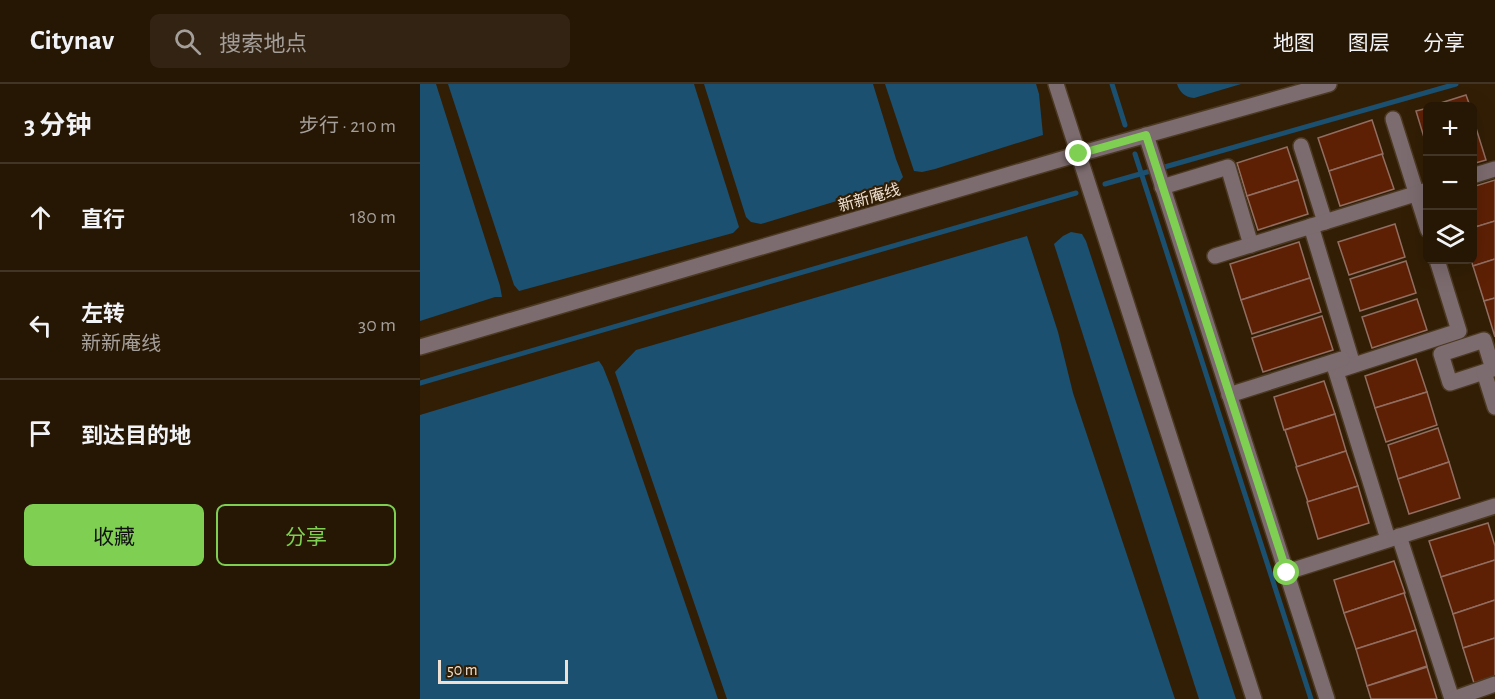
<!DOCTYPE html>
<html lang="zh">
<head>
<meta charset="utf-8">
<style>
	body { margin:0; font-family:"Alegreya Sans","Noto Sans SC",sans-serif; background:#322313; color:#f1f3f6 }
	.controls { position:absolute; right:18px; top:18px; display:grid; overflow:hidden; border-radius:9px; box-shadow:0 6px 24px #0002 }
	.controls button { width:54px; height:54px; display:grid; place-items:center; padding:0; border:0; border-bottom:2px solid #423526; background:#261604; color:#f1f3f6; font:30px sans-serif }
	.scale { position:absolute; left:18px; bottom:15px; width:130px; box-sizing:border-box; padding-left:6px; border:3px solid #eee0d2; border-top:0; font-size:16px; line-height:21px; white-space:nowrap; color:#eee0d2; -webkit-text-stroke:4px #321e05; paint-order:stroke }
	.stop { position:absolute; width:18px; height:18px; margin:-14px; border:4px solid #7fd052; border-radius:50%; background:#fff }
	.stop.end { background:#7fd052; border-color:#fff; box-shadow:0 2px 6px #0008 }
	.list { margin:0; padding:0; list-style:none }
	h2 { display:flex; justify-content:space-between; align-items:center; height:78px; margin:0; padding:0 24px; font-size:26px }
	h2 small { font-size:20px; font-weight:400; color:#a49f9a }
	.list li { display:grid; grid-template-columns:39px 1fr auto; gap:18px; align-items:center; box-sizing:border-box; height:108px; padding:0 24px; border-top:2px solid #423526 }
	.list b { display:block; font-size:22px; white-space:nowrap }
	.list p { margin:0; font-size:20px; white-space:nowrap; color:#a49f9a }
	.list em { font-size:20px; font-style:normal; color:#a49f9a }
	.actions { display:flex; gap:12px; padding:18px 24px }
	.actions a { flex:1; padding:14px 0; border:2px solid #7fd052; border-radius:9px; text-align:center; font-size:21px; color:#7fd052 }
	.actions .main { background:#7fd052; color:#111 }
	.icon { flex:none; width:33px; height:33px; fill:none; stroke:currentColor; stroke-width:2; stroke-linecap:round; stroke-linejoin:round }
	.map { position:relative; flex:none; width:1075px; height:615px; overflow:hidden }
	header { display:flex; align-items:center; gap:36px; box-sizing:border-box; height:84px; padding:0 30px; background:#261604; border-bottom:2px solid #423526 }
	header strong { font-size:28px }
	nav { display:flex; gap:33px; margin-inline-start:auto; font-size:21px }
	.search { width:420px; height:54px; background:#322313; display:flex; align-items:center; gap:15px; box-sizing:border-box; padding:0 21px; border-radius:9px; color:#a49f9a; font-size:22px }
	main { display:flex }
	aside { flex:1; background:#261604 }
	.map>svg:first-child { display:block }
</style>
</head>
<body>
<header>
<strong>Citynav</strong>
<div class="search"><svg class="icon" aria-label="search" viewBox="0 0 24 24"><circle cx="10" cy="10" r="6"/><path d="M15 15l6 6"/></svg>搜索地点</div>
<nav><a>地图</a><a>图层</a><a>分享</a></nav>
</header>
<main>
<aside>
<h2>3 分钟<small>步行 · 210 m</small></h2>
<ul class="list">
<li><svg class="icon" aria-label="ahead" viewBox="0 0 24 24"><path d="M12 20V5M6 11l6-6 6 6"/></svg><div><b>直行</b></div><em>180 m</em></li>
<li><svg class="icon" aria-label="left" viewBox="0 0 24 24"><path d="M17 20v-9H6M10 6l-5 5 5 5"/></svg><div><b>左转</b><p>新新庵线</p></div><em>30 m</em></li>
<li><svg class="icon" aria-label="arrive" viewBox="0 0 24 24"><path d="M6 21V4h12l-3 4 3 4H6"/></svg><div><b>到达目的地</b></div></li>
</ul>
<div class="actions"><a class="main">收藏</a><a>分享</a></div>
</aside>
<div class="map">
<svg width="1075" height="615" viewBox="0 0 1075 615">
	<rect width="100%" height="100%" fill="#321e05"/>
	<g fill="#1b5071">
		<polygon points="0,0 16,0 80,202 82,213 75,213 0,237"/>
		<polygon points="28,0 274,0 319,143 313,149 99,207 94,201"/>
		<polygon points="284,0 453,0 476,75 483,93 479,98 341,140 331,138 326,133"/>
		<polygon points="465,0 616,0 619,10 623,51 515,85 502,88 494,87"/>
		<path d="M757,0H821L774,14C765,13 760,9 757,0Z"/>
		<polygon points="651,148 662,150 666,157 816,615 779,615 634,160 643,152"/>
		<polygon points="607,152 638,248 653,309 755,615 307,615 195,288 216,266"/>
		<polygon points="179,277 183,283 191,303 298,615 0,615 0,331"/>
	</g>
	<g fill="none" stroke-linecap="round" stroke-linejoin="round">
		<g stroke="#1b5071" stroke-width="5">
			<polyline points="692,0 705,41"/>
			<polyline points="715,70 891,615"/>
			<polyline points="685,100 1036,0"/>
			<polyline points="0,299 656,109"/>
		</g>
	</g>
	<g fill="#5d2005" stroke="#916e61" stroke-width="1.5">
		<polygon points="1046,11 1050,22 1011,22"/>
		<polygon points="1008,24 1008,59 1006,60 996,27"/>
		<polygon points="952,36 963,70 909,87 898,54"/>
		<polygon points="1056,44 1066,76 1052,80 1052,45"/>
		<polygon points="867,63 878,96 827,112 817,79"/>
		<polygon points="962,70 974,105 920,122 909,87"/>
		<polygon points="878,96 888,130 838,146 827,112"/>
		<polygon points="1075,96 1075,137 1052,144 1052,103"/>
		<polygon points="1075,137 1075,175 1053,182 1051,176 1052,176 1052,144"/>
		<polygon points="975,140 985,173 929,191 918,158"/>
		<polygon points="879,158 890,194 821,216 810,180"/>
		<polygon points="1075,175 1075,214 1064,217 1053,182"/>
		<polygon points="986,177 996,209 940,227 930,195"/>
		<polygon points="890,194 901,228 832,250 821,216"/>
		<polygon points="1075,214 1075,253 1064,217"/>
		<polygon points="997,215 1007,246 952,264 942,233"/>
		<polygon points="902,232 913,266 843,288 832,254"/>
		<polygon points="996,275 1007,308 955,324 945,292"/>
		<polygon points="904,297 915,330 864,346 854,313"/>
		<polygon points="1007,308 1017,341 966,358 955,324"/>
		<polygon points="915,330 926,367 877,383 865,346"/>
		<polygon points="1018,344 1029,378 978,395 968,361"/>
		<polygon points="926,367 938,402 888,418 876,383"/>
		<polygon points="1029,378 1040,414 989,430 978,395"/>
		<polygon points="938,402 949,439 898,455 887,418"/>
		<polygon points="1068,439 1075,462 1075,476 1021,493 1009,457"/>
		<polygon points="1075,476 1075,516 1033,530 1021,493"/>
		<polygon points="974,477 985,509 924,529 914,496"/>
		<polygon points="984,509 996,546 936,565 924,529"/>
		<polygon points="1075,516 1075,554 1043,564 1033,530"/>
		<polygon points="996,546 1007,582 947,602 936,565"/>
		<polygon points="1075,554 1075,592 1054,599 1043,564"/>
		<polygon points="1007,583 1017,615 951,615 947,602"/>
	</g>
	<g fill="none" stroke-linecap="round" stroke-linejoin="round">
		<defs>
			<g id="minor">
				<polyline points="636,0 834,615"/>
				<polyline points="973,35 1008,146"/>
				<polyline points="726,51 907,615"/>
				<polyline points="881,62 905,138"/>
				<polyline points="1052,92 1075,85"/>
				<polyline points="742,103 808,83 831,161"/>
				<polyline points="891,142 933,281"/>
				<polyline points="795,172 1008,106"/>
				<polygon points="1064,256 1073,285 1030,299 1021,270"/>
				<polyline points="0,263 659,70 909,0"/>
				<polyline points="913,278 968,455"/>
				<polyline points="916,287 1039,247 1017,176"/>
				<polyline points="1064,288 1075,323"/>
				<polyline points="809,311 922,275"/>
				<polyline points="979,452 1032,615"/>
				<polyline points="867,488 1075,422"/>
				<polyline points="1033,615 1075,600"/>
			</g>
		</defs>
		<use href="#minor" stroke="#4c3922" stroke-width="18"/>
		<use href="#minor" stroke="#7c6b6f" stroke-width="15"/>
	</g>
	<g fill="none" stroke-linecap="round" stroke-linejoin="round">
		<polyline stroke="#7fd052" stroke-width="8" points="659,70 726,51 867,489"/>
	</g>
	<g text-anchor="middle" stroke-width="4.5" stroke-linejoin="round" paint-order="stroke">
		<g font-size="16" fill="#eee0d2" stroke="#321e05">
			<text transform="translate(449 113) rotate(-16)" y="6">新新庵线</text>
		</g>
	</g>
</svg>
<div class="controls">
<button>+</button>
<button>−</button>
<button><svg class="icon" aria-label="layers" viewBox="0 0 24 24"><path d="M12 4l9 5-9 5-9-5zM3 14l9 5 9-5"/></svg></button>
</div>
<div class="scale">50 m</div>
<div class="stop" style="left:867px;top:489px"></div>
<div class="stop end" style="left:659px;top:70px"></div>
</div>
</main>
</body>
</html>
